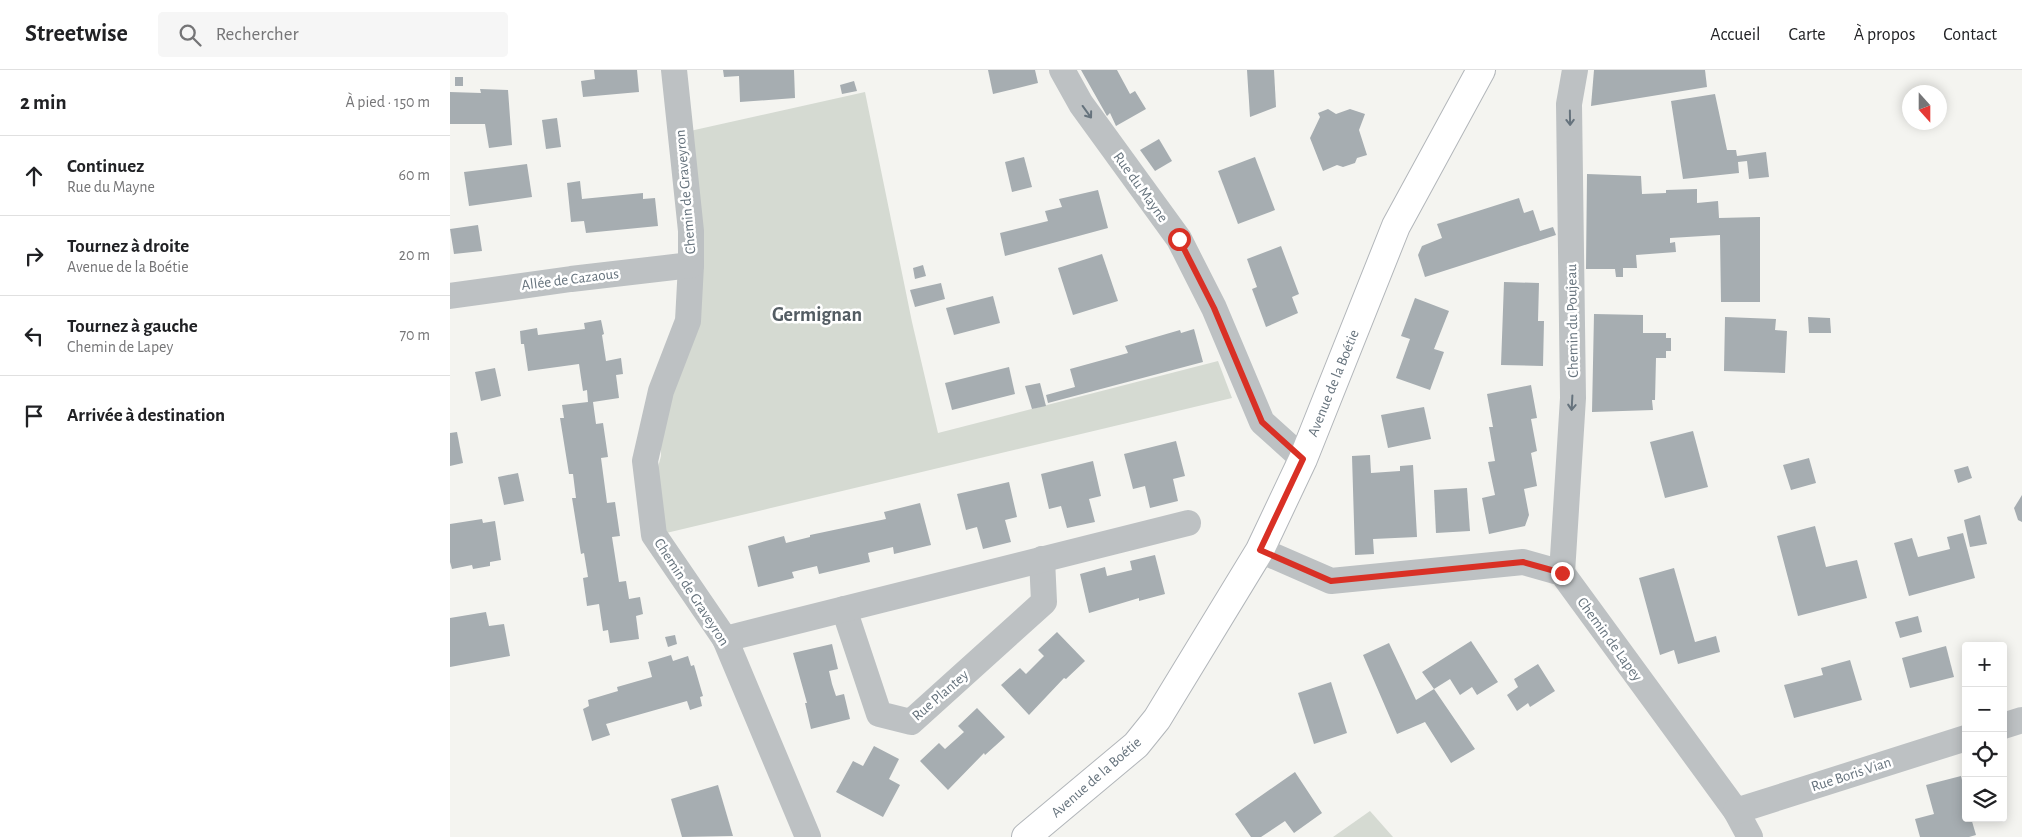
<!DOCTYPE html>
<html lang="fr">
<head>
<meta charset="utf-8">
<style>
	body { margin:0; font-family:"Alegreya Sans",sans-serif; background:#f6f6f6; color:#202124 }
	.controls { position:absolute; right:15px; bottom:15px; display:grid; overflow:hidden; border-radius:5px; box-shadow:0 2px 12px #0003 }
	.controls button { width:45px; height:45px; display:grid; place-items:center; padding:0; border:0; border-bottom:1px solid #e0e0e0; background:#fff; color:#202124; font:25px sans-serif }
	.compass { position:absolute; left:1452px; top:15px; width:45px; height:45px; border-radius:50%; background:#fff; box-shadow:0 2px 12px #0003; rotate:159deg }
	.stop { position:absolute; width:15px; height:15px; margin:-11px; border:4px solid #d93025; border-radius:50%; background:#fff }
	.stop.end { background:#d93025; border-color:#fff; box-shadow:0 1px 5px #0008 }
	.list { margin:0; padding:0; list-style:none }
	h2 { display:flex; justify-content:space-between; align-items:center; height:65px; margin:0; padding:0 20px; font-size:21px }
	h2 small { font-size:16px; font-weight:400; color:#757577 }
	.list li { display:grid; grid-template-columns:32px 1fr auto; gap:15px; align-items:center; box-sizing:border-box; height:80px; padding:0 20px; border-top:1px solid #e0e0e0 }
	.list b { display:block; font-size:19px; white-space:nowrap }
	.list p { margin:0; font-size:16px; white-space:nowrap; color:#757577 }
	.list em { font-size:16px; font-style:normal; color:#757577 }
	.icon { flex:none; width:28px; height:28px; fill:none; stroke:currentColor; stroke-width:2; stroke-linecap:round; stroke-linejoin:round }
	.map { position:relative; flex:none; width:1572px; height:767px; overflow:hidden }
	header { display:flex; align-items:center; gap:30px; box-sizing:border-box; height:70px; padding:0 25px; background:#fff; border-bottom:1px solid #e0e0e0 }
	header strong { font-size:24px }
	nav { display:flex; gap:28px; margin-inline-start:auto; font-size:18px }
	.search { width:350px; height:45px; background:#f6f6f6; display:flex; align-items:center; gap:12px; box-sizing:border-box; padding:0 18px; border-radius:5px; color:#757577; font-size:19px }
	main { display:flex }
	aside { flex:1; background:#fff }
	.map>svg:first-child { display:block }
</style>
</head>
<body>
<header>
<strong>Streetwise</strong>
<div class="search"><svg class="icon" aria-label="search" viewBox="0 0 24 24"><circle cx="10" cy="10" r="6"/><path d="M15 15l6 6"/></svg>Rechercher</div>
<nav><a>Accueil</a><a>Carte</a><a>À propos</a><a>Contact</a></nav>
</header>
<main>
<aside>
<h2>2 min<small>À pied · 150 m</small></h2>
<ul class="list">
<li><svg class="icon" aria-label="ahead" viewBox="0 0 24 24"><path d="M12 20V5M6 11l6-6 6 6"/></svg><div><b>Continuez</b><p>Rue du Mayne</p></div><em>60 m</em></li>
<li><svg class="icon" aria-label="right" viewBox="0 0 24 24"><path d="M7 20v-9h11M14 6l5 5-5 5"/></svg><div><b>Tournez à droite</b><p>Avenue de la Boétie</p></div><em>20 m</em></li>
<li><svg class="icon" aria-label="left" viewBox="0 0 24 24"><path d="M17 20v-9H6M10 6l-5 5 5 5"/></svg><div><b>Tournez à gauche</b><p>Chemin de Lapey</p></div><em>70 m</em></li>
<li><svg class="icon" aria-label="arrive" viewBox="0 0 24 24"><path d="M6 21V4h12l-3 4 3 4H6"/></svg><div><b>Arrivée à destination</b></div></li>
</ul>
</aside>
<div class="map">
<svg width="1572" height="767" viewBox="0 0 1572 767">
	<rect width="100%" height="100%" fill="#f4f4f0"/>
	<g fill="#d5dad2">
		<polygon points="415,22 462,252 488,363 768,291 782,328 212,464 199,430 211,386 210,329 221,308 240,61"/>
		<polygon points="920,741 943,767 883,767"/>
	</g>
	<g fill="#a6adb1">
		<polygon points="144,0 187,0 189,22 133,27 131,11 145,9"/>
		<polygon points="273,0 344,0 345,28 290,32 289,6 274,7"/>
		<polygon points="538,0 585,0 588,13 543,24"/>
		<polygon points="631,0 667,0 680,24 685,21 696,39 666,56 660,43 657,46"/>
		<polygon points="797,0 824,0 826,37 800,47"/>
		<polygon points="1144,0 1255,0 1257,17 1141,36"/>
		<rect x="5" y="7" width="8" height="9"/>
		<polygon points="404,11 407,21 392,24 390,15"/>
		<polygon points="30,19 58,20 62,75 39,78 35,54 0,54 0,22 31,23"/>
		<polygon points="1265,24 1277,80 1286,80 1287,86 1316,82 1319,107 1299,109 1297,91 1288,92 1289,103 1233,109 1221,31"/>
		<polygon points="878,39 886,44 900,39 915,44 909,60 917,85 907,88 905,93 893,97 887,95 873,101 860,68 870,47 868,43"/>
		<polygon points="107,48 111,77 96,79 92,50"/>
		<polygon points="709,69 722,91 705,101 690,80"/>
		<polygon points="574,87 582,117 562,122 555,92"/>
		<polygon points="805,87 825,140 788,154 768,101"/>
		<polygon points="77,94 82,127 19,136 14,102"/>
		<polygon points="1137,104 1191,106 1192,124 1216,123 1216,120 1247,119 1247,133 1268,131 1269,148 1310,147 1310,232 1271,232 1270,165 1220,168 1220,173 1225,172 1226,182 1186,185 1187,198 1173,198 1173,207 1166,207 1165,199 1136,199"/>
		<polygon points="130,111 132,129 193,123 193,129 205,128 208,156 136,163 134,151 121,152 117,113"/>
		<polygon points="648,120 658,158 555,186 550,163 598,151 595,141 612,137 609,129"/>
		<polygon points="1069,128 1074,143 1083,140 1090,161 1103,157 1106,165 975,207 968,185 972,176 992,168 987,154"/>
		<polygon points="28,155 32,181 4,184 0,159"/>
		<polygon points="831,176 849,224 842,227 848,243 816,257 802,219 807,217 797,189"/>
		<polygon points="652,184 668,231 623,245 608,198"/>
		<polygon points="473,195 476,206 465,209 463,198"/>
		<polygon points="1054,212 1089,213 1088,251 1094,251 1093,296 1051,295"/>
		<polygon points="491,213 495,229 465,237 460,220"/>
		<polygon points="543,226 550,253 504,265 496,238"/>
		<polygon points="965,228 999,241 984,279 994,282 980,320 946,308 960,269 951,266"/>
		<polygon points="1144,244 1193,245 1193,263 1216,263 1216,268 1221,268 1221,281 1216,281 1216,288 1206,288 1205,330 1202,330 1203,340 1142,342"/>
		<polygon points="1275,247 1326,249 1325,260 1337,261 1335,303 1274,301"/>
		<polygon points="1358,247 1380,248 1381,263 1359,263"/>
		<polygon points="151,250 154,264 152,265 156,291 171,288 173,304 166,305 169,328 143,332 146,354 153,353 158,387 151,388 157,433 165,432 170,466 162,467 169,512 176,511 179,529 190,527 193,544 186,546 189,569 160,573 158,560 153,561 149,534 137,536 133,508 138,507 134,483 131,484 122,428 126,428 123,404 119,404 110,348 114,348 112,335 138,332 137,320 133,321 129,294 78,301 74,274 71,274 70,261 87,258 88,265 135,259 134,253"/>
		<polygon points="744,259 753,292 598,333 596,325 625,317 620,299 678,283 675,276 730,260 731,263"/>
		<polygon points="559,297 565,324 502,340 495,313"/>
		<polygon points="45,298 51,326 31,331 25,302"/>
		<polygon points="590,313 596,336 582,339 575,316"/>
		<polygon points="1081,315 1087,348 1081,349 1087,381 1081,383 1087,416 1074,419 1079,445 1075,456 1039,464 1032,428 1045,425 1038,392 1045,391 1039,357 1043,357 1037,324"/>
		<polygon points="974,337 981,369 938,378 931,345"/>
		<polygon points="1243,361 1258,417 1215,428 1200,372"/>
		<polygon points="7,362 13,393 0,396 0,363"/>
		<polygon points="726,371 735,406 723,409 728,431 700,438 695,416 683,419 674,384"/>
		<polygon points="920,385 921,403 950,401 950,396 963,395 967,467 923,469 924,484 905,485 902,386"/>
		<polygon points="1359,388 1366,413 1341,420 1333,395"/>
		<polygon points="643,391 651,426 639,429 645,452 617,458 611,436 599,439 591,404"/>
		<polygon points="1518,396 1522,408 1508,413 1504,400"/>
		<polygon points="68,403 74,431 54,435 48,407"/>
		<polygon points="559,412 567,447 555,450 561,472 533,479 527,457 516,460 507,424"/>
		<polygon points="1017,418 1020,461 986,463 984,420"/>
		<polygon points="1572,425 1572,452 1568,450 1564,438"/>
		<polygon points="470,433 481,475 444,484 443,477 418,483 420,492 369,504 367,496 342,502 344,508 308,517 298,476 334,466 336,473 360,467 360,465 436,449 434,442"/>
		<polygon points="1530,445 1537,474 1520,477 1514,450"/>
		<polygon points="32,449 33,453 45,451 51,490 40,492 40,496 23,499 22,495 2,499 0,492 0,454"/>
		<polygon points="1365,456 1376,497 1407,490 1417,528 1348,546 1327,466"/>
		<polygon points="1513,463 1525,508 1459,526 1444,473 1462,468 1468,487 1500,479 1497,467"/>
		<polygon points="705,485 715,524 689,531 689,528 639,543 630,504 655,497 657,506 682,500 680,491"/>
		<polygon points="1224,498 1245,572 1266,566 1270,582 1228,594 1224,580 1210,585 1189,508"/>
		<polygon points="36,542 39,556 54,554 60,586 0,597 0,548"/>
		<polygon points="1468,546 1472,562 1450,568 1445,552"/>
		<polygon points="607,562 635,591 616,609 614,608 579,645 551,615 570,598 576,604 594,586 588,580"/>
		<polygon points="225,565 227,574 218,577 215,567"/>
		<polygon points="1021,571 1048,612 1027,625 1022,617 1010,625 1000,609 984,619 1025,679 1001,693 975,652 947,664 913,585 939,573 966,630 984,619 972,602"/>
		<polygon points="382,574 388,599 379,601 382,614 386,626 394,624 400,649 361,659 355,633 357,633 343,583"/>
		<polygon points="1496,576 1504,607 1460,618 1452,588"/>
		<polygon points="221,585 223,591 238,586 241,596 244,595 253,626 250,627 252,636 240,640 237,631 156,654 160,665 142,671 133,639 139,636 138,630 168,621 167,617 202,607 198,592"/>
		<polygon points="1400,590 1412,630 1344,648 1334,615 1373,605 1371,598"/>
		<polygon points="1088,594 1105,621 1080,637 1078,633 1067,641 1057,625 1068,617 1064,609"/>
		<polygon points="881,612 897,663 864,674 848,623"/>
		<polygon points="527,638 555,667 535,685 534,683 498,720 470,691 489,673 495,679 514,662 508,656"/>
		<polygon points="424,676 449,689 439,709 450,715 433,747 386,722 403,691 413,696"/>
		<polygon points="845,702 872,743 844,763 835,751 811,767 801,767 785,744"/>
		<polygon points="1511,706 1516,726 1516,748 1521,748 1526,765 1519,767 1470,767 1465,749 1484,744 1476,715"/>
		<polygon points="268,715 283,766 232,767 221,729"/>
	</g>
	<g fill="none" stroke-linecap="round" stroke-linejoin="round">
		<defs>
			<polyline id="secondary" points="576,767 686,675 707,649 810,480 853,389 946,156 1031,0"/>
		</defs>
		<use href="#secondary" stroke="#b2b6ba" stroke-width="30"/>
		<g stroke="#bdc1c3" stroke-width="26">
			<polyline points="224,0 241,161 241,195 238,251 211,321 195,391 204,465 275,569 358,767"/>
			<polyline points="612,0 631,34 729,169 764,238 812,352 853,389"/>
			<polyline points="0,226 121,209 241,195"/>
			<polyline points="810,480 881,511 1073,492 1112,503 1286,741 1300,767"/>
			<polyline points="1112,503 1123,328 1119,34 1125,0"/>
			<polyline points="394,539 429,644 461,652 594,532 592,489"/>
			<polyline points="275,569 738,453"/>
			<polyline points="1553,656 1572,650"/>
			<polyline points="1286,741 1516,668"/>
		</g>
		<use href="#secondary" stroke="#fff" stroke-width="28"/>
	</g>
	<defs><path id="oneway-shaft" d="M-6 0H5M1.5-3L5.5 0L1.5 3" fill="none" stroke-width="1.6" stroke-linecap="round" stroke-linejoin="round" transform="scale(1.25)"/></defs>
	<g stroke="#66737d">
		<use href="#oneway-shaft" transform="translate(637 42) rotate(54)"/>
		<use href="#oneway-shaft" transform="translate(1120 48) rotate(89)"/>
		<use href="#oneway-shaft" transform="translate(1122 333) rotate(93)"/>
	</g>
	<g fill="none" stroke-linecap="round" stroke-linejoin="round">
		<polyline stroke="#d93025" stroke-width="6" points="729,169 764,238 812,352 853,389 810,480 881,511 1073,492 1112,503"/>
	</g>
	<g text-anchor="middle" stroke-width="5" stroke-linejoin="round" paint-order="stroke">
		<g font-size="15" fill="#66737d" stroke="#fff">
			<text transform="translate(691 117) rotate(54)" y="5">Rue du Mayne</text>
			<text transform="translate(235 122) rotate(-95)" y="5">Chemin de Graveyron</text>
			<text transform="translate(120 209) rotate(-7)" y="5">Allée de Cazaous</text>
			<text transform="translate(1122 251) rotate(-91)" y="5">Chemin du Poujeau</text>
			<text transform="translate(883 313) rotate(-68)" y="5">Avenue de la Boétie</text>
			<text transform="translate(242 522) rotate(57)" y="5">Chemin de Graveyron</text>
			<text transform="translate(1160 569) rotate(54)" y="5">Chemin de Lapey</text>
			<text transform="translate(490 625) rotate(-41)" y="5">Rue Plantey</text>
			<text transform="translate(1401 704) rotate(-18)" y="5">Rue Boris Vian</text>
			<text transform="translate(646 707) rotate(-41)" y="5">Avenue de la Boétie</text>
		</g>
		<g font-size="20" font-weight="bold" fill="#535c63" stroke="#fff">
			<text x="367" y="251">Germignan</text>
		</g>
	</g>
</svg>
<div class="controls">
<button>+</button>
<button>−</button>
<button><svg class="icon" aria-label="locate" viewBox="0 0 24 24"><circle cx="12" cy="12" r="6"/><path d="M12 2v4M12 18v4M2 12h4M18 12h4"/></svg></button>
<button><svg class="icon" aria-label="layers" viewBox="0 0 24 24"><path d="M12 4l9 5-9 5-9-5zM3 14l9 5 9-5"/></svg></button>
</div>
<svg class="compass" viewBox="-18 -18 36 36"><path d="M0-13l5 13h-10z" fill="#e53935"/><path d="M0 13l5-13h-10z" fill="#757577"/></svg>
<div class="stop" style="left:729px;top:169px"></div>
<div class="stop end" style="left:1112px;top:503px"></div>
</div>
</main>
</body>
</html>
